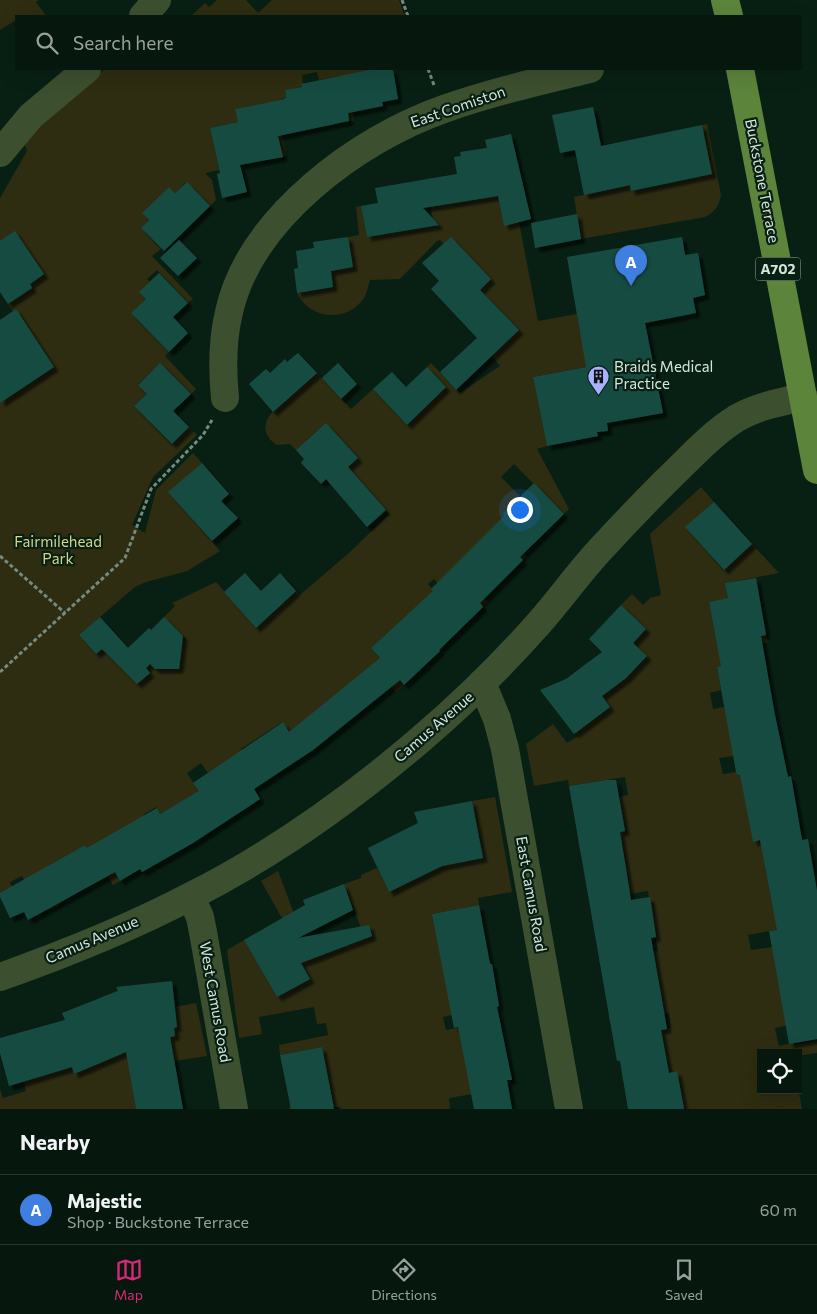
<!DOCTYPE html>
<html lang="en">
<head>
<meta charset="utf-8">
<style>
	body { margin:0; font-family:Commissioner,sans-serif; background:#0f2117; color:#f1f3f6 }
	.controls { position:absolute; right:15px; bottom:15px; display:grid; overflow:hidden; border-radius:0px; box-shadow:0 5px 20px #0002 }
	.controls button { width:45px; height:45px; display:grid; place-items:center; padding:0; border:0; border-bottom:1px solid #27372e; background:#06180e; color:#f1f3f6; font:25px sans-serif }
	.you { position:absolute; left:519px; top:509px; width:18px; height:18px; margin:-12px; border:4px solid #fff; border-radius:50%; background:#1a73e8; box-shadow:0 0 0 8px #1a73e833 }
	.badge { display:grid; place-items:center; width:32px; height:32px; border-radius:50%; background:#db2777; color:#fff; font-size:16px; font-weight:700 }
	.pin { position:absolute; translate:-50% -41px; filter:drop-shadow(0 1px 2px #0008) }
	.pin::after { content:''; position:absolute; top:26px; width:18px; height:15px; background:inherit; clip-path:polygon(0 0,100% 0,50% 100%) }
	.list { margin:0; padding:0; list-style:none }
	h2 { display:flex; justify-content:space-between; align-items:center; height:65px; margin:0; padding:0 20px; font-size:21px }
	h2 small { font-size:16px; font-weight:400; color:#98a09e }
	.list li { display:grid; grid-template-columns:32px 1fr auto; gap:15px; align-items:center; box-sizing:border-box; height:70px; padding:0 20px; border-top:1px solid #27372e }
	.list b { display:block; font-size:19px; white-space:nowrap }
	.list p { margin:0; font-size:16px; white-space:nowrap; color:#98a09e }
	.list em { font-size:16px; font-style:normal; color:#98a09e }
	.icon { flex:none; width:28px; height:28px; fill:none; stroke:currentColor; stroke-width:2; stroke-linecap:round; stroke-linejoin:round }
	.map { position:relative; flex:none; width:817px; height:1109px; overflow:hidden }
	.search { position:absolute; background:#06180e; box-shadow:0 5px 20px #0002; left:15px; right:15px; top:15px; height:55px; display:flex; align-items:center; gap:12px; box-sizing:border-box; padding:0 18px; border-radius:0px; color:#98a09e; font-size:19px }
	.sheet { height:135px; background:#06180e }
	nav { display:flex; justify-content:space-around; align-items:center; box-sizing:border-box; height:70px; border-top:1px solid #27372e; background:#06180e; font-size:14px; color:#98a09e }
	nav a { display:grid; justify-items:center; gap:2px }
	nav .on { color:#db2777 }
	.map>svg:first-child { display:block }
</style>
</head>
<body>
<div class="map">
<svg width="817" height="1109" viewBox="0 0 817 1109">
	<defs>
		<filter id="shadow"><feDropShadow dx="4.5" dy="4.5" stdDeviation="1" flood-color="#0009"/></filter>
	</defs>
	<rect width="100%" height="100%" fill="#082013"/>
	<g fill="#2e2d11">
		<polygon points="0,0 39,0 36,2 46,16 16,16 16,20 0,30"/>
		<polygon points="217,0 246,0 258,13 272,0 399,0 405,16 191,16 205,3 209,7"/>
		<path d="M105,69H373V72L357,111L353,112L354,121H349L340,76L319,80L317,72L302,75L303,84H301V87L285,90L286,98L281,99L287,125L281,126L286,156L283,157L271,102L236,109L238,122L210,128L219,170L205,173L212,180L216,200L210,206L186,182L175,193L169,187L142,213L149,220L141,228L161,249L152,256L193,299L188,303L157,270L147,279L150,282L140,292L146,299L131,313L169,352L165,356L196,389L191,394L169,372L163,377L154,369L138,384L147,394L134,406L172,445L189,427L197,435L153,477L132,525L145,533L156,490L193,453L202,463L169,492L220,551L187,571L146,582L135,587L79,635L96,654L102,649L127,674C141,660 157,665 175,669L180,664V658L174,651L186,639L164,617L175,606L172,603L216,582L256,628L296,591L300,595L350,552L389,514L369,492L351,508L326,479L340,466L344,471L358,458L343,442L336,449L318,430L296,450L290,444L277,445C267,439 262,429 268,418C274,408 306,383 317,373L351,409L373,389L407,425L446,387L427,367L431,363L460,393L500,366L492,356L519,330L490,301L466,324L454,314L491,279L458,245L451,251L440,240L437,241L400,279L370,280C368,286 367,293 364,298C347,323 310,320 297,293L333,287L331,271L353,267L348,237L359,235L356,207L361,206L367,237L434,226L426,179L433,178L437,205L481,149L487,148L504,225L519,222L538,321L577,314L580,334L636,357L533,377L547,446L537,449L569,509L564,514L514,464L501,477L520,496L502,514L517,529L509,538L527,557L523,560L492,529L468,583L488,602L483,607L452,575L440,585L434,579L428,584L434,591L421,605L452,637L444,646L445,647L440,651L407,615L371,648L404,685L396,692L372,665L309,716L327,739L305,756L282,722L241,749L247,759L232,757L208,773L201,763L187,773L206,802H181L160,814L156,807L143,815L167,857L98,842L120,881L113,885L108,876L104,878L85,845L48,866L66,899L59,904V905L47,911L31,879L25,881L22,876L10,882L12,887L0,893V403L54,367L32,333L17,317L8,304L32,287L0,241V198L27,151L22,138Z"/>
		<path d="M707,124L721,195C719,206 715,212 705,217L581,239L574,197L630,185L632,191L712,174L702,125Z"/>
		<polygon points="701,487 714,502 686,528 723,570 752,544 779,573 726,583 728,598 709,602 717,645 766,635 768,642 738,648 737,663 717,667 721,690 710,693 713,709 724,707 726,711 773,702 775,710 749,714 733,756 719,758 723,774 736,772 737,775 786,766 742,783 753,841 801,833 802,840 775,845 765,867 774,913 817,905 817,922 748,935 751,950 772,947 780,992 790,1025 775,1028 779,1046 794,1043 794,1045 817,1041 817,1053 798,1056 798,1053 761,1053 761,1090 798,1090 798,1088 802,1109 684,1109 676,1071 623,1081 622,1075 668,1066 661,1030 671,1028 669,1013 610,1023 609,1016 631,1013 654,957 600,965 599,960 658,951 648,891 609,897 622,843 580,851 578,839 625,831 619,797 628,795 625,777 569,786 568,780 534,786 526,744 553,724 567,743 578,736 575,733 602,696 607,692 603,686 598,689 581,667 590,661 592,665 620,656 634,670 647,657 633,643 646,629 621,605 632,594 643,605 650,598 661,595 650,534"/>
		<polygon points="495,797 512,892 478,898 479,905 432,914 467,966 491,961 492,964 452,1015 443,1017 446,1030 500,1020 501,1026 460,1034 508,1088 449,1098 450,1109 341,1109 340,1107 290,1109 289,1107 329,1085 322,1047 280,1055 279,1045 328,1035 326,1023 317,1024 314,1007 259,1017 262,1034 239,1038 227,950 244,940 277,997 310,978 301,962 305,959 261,881 278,871 311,959 365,938 344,884 361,878 361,875 377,868 389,892 426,874 422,865 483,858 472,801"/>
		<polygon points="117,991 121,1005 161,1038 175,1036 174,1028 177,1027 175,1007 196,1003 207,1056 175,1061 175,1066 130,1074 136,1109 0,1109 0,1089 3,1098 26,1091 23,1078 48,1071 49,1074 59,1071 55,1047 62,1044 75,1074 85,1069 80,1057 102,997"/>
	</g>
	<g fill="#174c43" filter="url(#shadow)">
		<polygon points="374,69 393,69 398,99 382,102 383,106 348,113 349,121 278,136 283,157 240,165 247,192 222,198 217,174 220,173 210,128 238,122 235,109 281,100 286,98 285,90 302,87 301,84"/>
		<polygon points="593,107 601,146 702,125 712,174 631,191 630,185 584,195 575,150 560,153 552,115"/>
		<polygon points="511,134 531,219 504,226 498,196 423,208 439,225 367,237 361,206 378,203 375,188 457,174 454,157 461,156 460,152 487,148 485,140"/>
		<polygon points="187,182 210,206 164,251 141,228 149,220 142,213 169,187 175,193"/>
		<polygon points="577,214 581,239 535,248 531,223"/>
		<polygon points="15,231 44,274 30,284 32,288 8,304 0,292 0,241"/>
		<polygon points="348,237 353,267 331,271 333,287 297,293 294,269 298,268 296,251 314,248 313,242"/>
		<polygon points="451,237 491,279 480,290 519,330 456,390 440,372 477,338 431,289 439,281 422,263"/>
		<polygon points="682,237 685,255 698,253 705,295 693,298 696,313 645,323 663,413 607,423 608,431 597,432 598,436 547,446 533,377 586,367 567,257"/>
		<polygon points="179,240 197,258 178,276 160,258"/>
		<polygon points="159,273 188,303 173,317 188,333 169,352 131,313 146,299 139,292"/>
		<polygon points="16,309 54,367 0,403 0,320"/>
		<polygon points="298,353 317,373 273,412 249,384 266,369 270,373 285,359 287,362"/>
		<polygon points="160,363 191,394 173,411 189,427 172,444 134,406 147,394 138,385"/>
		<polygon points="338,363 357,384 341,399 322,378"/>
		<polygon points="427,367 446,387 407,425 373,389 392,372 406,387"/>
		<polygon points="326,423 358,458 348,467 386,510 367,527 326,479 321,484 301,463 304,459 296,450"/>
		<polygon points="202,463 229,494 221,501 238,518 212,541 168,492"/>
		<polygon points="534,483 564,514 520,557 523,560 480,603 483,607 439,650 440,651 404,685 400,680 313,750 254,789 260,799 193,843 142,872 140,869 120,881 115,872 28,920 24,912 10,918 0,897 0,893 85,845 87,848 157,808 160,814 199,791 193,783 283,722 289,732 380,658 371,648 433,591 431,589 504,516 502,514"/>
		<polygon points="714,502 752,544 724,570 685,527"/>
		<polygon points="245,573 261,591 280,573 296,591 256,628 224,592"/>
		<polygon points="756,578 766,635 761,636 774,710 788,777 791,776 802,840 808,839 817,891 817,1039 789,1044 769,931 777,930 760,840 753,842 740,775 737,775 736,772 717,667 721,666 709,602 728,598 725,583"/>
		<polygon points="621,605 646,629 633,643 647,656 626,678 602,696 610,707 574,734 540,690 566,679 602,652 589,639"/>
		<polygon points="100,617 128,648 149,628 151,630 164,617 183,636 179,669 155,669 150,664 146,668 150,673 137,684 102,649 96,654 79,635"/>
		<polygon points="607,780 616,780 625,831 620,832 631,900 650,897 656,937 651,938 667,1029 661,1030 669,1073 677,1071 684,1109 628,1109 620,1061 617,1061 569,786"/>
		<polygon points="472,801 483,858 442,866 389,892 368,848 418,823 414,812"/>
		<polygon points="344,884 353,910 298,938 369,925 372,936 301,963 310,979 277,997 244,940 305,905 303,900"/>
		<polygon points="479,905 490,964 492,964 499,1006 497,1007 512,1080 507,1080 512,1109 474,1109 458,1027 454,1028 432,914"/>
		<polygon points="172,981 177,1027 174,1028 175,1036 170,1037 183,1109 136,1109 126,1052 74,1074 72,1067 9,1086 0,1053 0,1038 65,1020 62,1013 118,991 116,987"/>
		<polygon points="322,1047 334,1109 291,1109 280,1055"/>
	</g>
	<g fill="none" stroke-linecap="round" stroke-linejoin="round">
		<g stroke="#778a7f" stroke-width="3" stroke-dasharray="4 2.5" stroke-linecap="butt">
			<polyline points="402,0 408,16"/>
			<polyline points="428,69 434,85"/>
			<polyline points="0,556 65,613"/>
			<polyline points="0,672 125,558 151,489 203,435 212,420"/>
		</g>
		<g stroke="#3c4f2e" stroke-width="28">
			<polyline points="143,16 157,0"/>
			<polyline points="0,153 31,116 87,69"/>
			<path d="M225,398C222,368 222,341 229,312C250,218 358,139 444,109C492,92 541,81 590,69"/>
			<polyline points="482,683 497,719 505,749 569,1109"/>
			<polyline points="191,897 200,917 203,932 234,1109"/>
			<path d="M0,977C65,954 130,928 191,896C274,854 351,799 421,739C463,703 503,664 540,622C560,599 578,574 598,552C620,528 642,505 665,482C687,461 711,434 737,418C758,406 781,402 804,397"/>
		</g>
		<g stroke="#5c843b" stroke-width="28">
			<polyline points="725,0 729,16"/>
			<polyline points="740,69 817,470"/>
		</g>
	</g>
	<defs>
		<symbol id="building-pin" viewBox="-11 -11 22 30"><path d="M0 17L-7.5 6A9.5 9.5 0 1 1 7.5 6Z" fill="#a7b1fc" stroke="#082013"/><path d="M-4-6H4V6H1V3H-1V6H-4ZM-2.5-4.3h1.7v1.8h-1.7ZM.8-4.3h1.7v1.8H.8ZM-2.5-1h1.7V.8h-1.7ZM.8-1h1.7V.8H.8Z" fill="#111"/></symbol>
	</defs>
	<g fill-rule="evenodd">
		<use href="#building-pin" x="586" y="364" width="25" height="34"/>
	</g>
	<g text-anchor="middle" stroke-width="4.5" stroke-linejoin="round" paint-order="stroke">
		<rect fill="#082013" stroke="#98aa9f" stroke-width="1" x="755.5" y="257.5" width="45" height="23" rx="4"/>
		<g font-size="14" font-weight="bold" fill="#d6e5db">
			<text x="778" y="274">A702</text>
		</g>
		<g font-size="15" fill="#d6e5db" stroke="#082013">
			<text transform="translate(458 107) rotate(-19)" y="5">East Comiston</text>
			<text transform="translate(762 181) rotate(79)" y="5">Buckstone Terrace</text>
			<text transform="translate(434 727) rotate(-41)" y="5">Camus Avenue</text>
			<text transform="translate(531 894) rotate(80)" y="5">East Camus Road</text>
			<text transform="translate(92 940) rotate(-23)" y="5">Camus Avenue</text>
			<text transform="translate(215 1002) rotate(80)" y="5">West Camus Road</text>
		</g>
		<g font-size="15" fill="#d6e5db" stroke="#082013" text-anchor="start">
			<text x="614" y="372">Braids Medical<tspan x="614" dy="17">Practice</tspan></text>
		</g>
		<g font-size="15" fill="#d6d687" stroke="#082013">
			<text x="58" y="547">Fairmilehead<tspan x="58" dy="17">Park</tspan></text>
		</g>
	</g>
</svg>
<div class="controls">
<button><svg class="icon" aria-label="locate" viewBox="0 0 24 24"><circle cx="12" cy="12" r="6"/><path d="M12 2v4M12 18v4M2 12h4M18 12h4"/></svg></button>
</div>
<div class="you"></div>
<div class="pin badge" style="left:631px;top:286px;background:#3f7fe0">A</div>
<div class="search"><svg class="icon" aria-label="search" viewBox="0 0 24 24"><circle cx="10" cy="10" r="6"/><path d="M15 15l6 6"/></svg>Search here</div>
</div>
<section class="sheet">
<h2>Nearby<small></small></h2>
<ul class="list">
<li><span class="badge" style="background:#3f7fe0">A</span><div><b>Majestic</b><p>Shop · Buckstone Terrace</p></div><em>60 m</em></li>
</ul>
</section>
<nav>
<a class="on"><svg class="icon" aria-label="map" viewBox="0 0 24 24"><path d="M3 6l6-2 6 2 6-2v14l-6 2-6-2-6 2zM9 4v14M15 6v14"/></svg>Map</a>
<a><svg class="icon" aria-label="directions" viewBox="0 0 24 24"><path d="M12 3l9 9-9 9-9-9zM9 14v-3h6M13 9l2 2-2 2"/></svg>Directions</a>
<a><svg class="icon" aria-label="saved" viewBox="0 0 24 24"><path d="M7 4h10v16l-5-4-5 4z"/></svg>Saved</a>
</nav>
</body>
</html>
